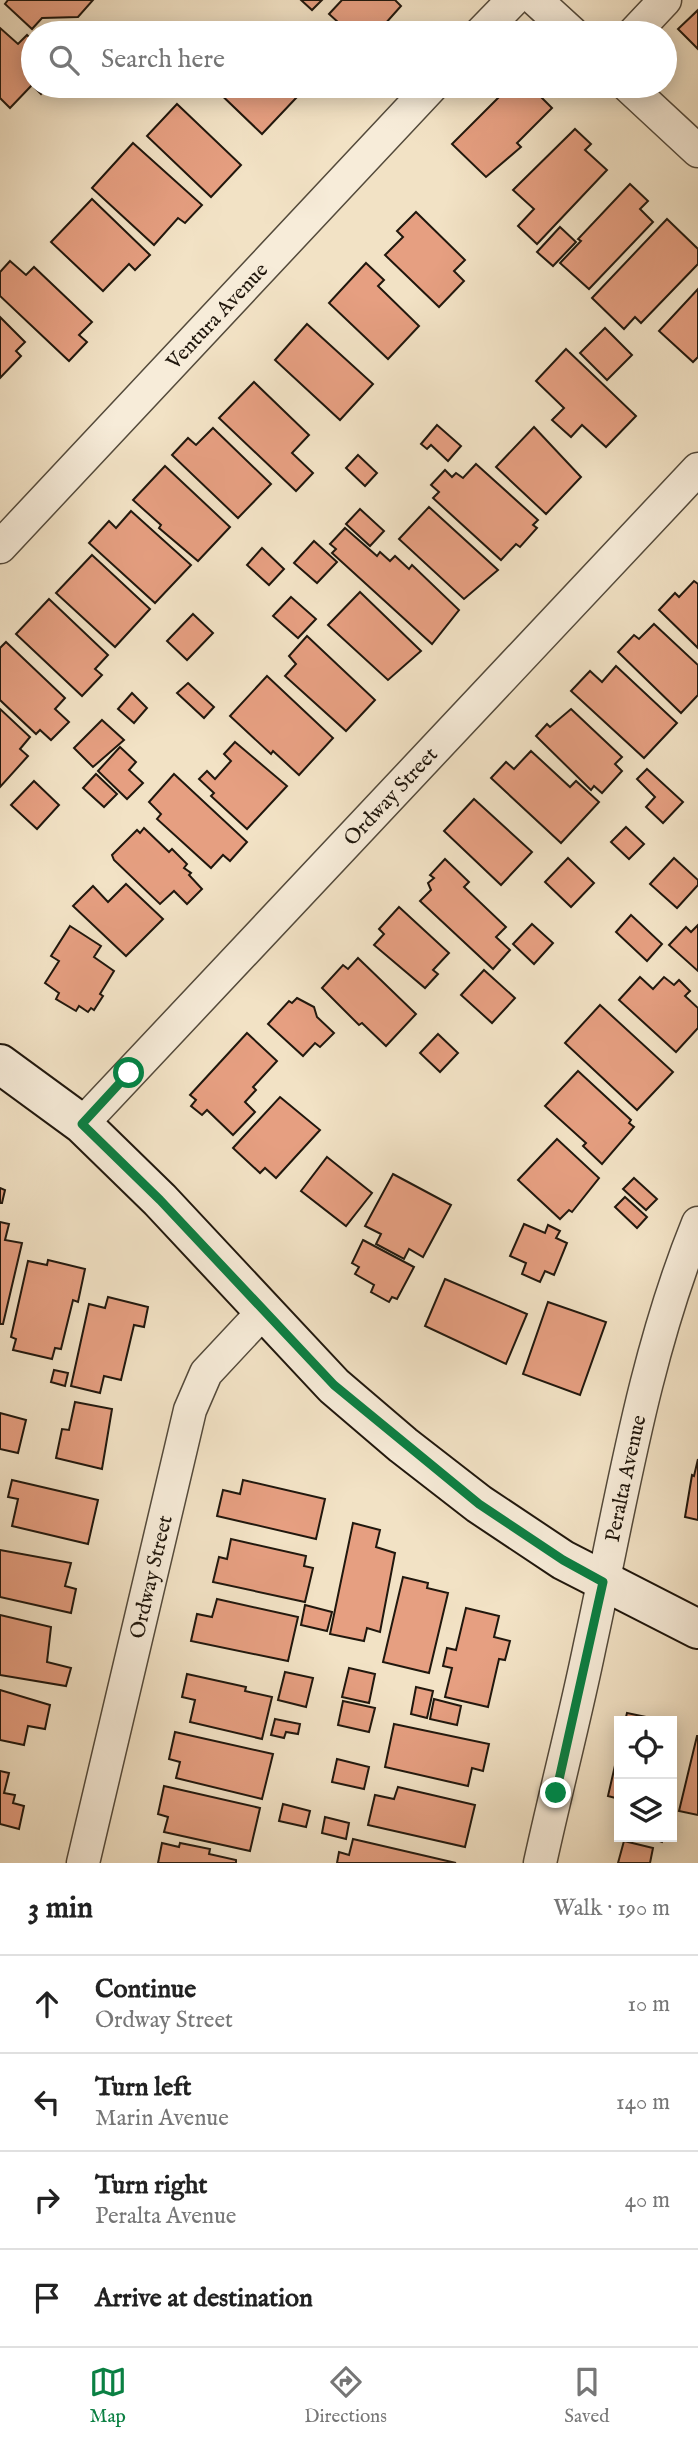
<!DOCTYPE html>
<html lang="en">
<head>
<meta charset="utf-8">
<style>
	body { margin:0; font-family:"IM FELL English",serif; background:#f2f2f2; color:#222 }
	.controls { position:absolute; right:21px; bottom:21px; display:grid; overflow:hidden; border-radius:0px; box-shadow:0 4px 18px #0003 }
	.controls button { width:63px; height:63px; display:grid; place-items:center; padding:0; border:0; border-bottom:2px solid #e0e0e0; background:#fff; color:#222; font:35px sans-serif }
	.stop { position:absolute; width:21px; height:21px; margin:-16px; border:5px solid #0b8043; border-radius:50%; background:#fff }
	.stop.end { background:#0b8043; border-color:#fff; box-shadow:0 2px 7px #0008 }
	.list { margin:0; padding:0; list-style:none }
	h2 { display:flex; justify-content:space-between; align-items:center; height:91px; margin:0; padding:0 28px; font-size:30px }
	h2 small { font-size:23px; font-weight:400; color:#767676 }
	.list li { display:grid; grid-template-columns:46px 1fr auto; gap:21px; align-items:center; box-sizing:border-box; height:98px; padding:0 28px; border-top:2px solid #e0e0e0 }
	.list b { display:block; font-size:26px; white-space:nowrap }
	.list p { margin:0; font-size:23px; white-space:nowrap; color:#767676 }
	.list em { font-size:23px; font-style:normal; color:#767676 }
	.icon { flex:none; width:38px; height:38px; fill:none; stroke:currentColor; stroke-width:2; stroke-linecap:round; stroke-linejoin:round }
	.map { position:relative; flex:none; width:698px; height:1863px; overflow:hidden }
	.search { position:absolute; background:#fff; box-shadow:0 4px 18px #0003; left:21px; right:21px; top:21px; height:77px; display:flex; align-items:center; gap:18px; box-sizing:border-box; padding:0 24px; border-radius:38px; color:#767676; font-size:26px }
	.sheet { height:483px; background:#fff }
	nav { display:flex; justify-content:space-around; align-items:center; box-sizing:border-box; height:98px; border-top:2px solid #e0e0e0; background:#fff; font-size:19px; color:#767676 }
	nav a { display:grid; justify-items:center; gap:4px }
	nav .on { color:#0b8043 }
	.map>svg:first-child { display:block }
</style>
</head>
<body>
<div class="map">
<svg width="698" height="1863" viewBox="0 0 698 1863">
	<rect width="100%" height="100%" fill="#f2e2c5"/>
	<filter id="stains"><feTurbulence type="fractalNoise" baseFrequency=".00286" numOctaves="4"/><feColorMatrix values="0 0 0 0 .2 0 0 0 0 .09 0 0 0 0 .02 0 0 0 .5 -.17"/></filter>
	<radialGradient id="worn" r=".72"><stop offset=".6" stop-color="#630" stop-opacity="0"/><stop offset="1" stop-color="#630" stop-opacity=".3"/></radialGradient>
	<g fill="#e69f81" stroke="#20170d" stroke-width="2">
		<polygon points="8,0 93,0 78,17 42,18 32,29 5,4"/>
		<polygon points="301,0 322,0 312,10"/>
		<polygon points="342,0 395,0 401,6 377,33 350,33 329,14"/>
		<polygon points="698,10 698,49 678,29"/>
		<polygon points="0,28 18,44 27,35 33,41 33,86 48,86 41,94 32,85 10,108 0,98"/>
		<polygon points="212,86 285,86 297,97 262,134"/>
		<polygon points="510,86 530,86 552,108 517,143 521,147 486,177 452,144"/>
		<polygon points="177,104 241,165 211,197 147,136"/>
		<polygon points="575,129 591,144 585,150 607,170 537,244 518,226 534,209 513,190"/>
		<polygon points="133,143 202,205 185,223 178,218 154,245 92,188"/>
		<polygon points="630,184 648,201 640,209 653,222 589,289 560,263 581,241 578,239"/>
		<polygon points="92,199 150,255 135,270 129,264 103,291 51,242"/>
		<polygon points="416,212 465,260 454,271 464,281 439,307 385,255 403,237 397,231"/>
		<polygon points="667,219 698,249 698,264 641,323 635,317 624,329 592,298"/>
		<polygon points="560,227 576,242 553,266 537,252"/>
		<polygon points="10,261 26,275 34,267 92,322 79,335 87,342 69,361 0,296 0,272"/>
		<polygon points="366,263 384,280 378,286 419,326 388,359 329,303"/>
		<polygon points="698,289 698,357 693,362 659,331"/>
		<polygon points="0,317 25,342 16,351 21,356 0,378"/>
		<polygon points="307,324 373,384 340,420 275,360"/>
		<polygon points="605,328 632,355 607,380 580,353"/>
		<polygon points="566,349 636,416 606,447 582,425 571,437 552,420 564,408 536,381"/>
		<polygon points="254,382 309,435 292,453 313,473 296,491 219,418"/>
		<polygon points="437,425 461,446 448,461 431,445 427,449 421,444"/>
		<polygon points="534,427 581,477 546,514 496,467"/>
		<polygon points="213,428 271,484 238,518 172,455 188,438 196,445"/>
		<polygon points="358,455 377,473 365,486 346,468"/>
		<polygon points="476,464 538,520 533,525 537,528 520,547 516,544 501,560 433,498 439,492 431,485 445,470 452,477 456,473 463,478"/>
		<polygon points="165,466 230,527 198,561 159,528 161,525 133,500"/>
		<polygon points="429,507 498,570 464,599 399,539"/>
		<polygon points="360,509 384,531 370,546 346,524"/>
		<polygon points="131,511 191,565 155,603 89,543 109,521 116,528"/>
		<polygon points="345,528 377,556 380,552 390,561 395,556 409,569 412,565 459,610 432,644 332,553 336,549 330,544"/>
		<polygon points="314,541 337,562 317,583 294,563"/>
		<polygon points="262,548 284,569 269,585 247,565"/>
		<polygon points="92,555 150,609 115,647 56,593"/>
		<polygon points="694,581 698,584 698,648 659,610 675,593 679,597"/>
		<polygon points="360,592 421,651 388,680 328,625"/>
		<polygon points="291,597 316,619 298,638 273,616"/>
		<polygon points="49,599 108,655 95,669 102,675 82,696 16,634"/>
		<polygon points="193,614 213,633 187,660 167,641"/>
		<polygon points="654,624 698,665 698,695 681,713 618,652 634,635 639,639"/>
		<polygon points="307,636 375,700 346,731 285,676 296,664 289,656"/>
		<polygon points="6,642 65,698 55,709 69,722 51,740 40,730 36,734 0,700 0,648"/>
		<polygon points="616,666 677,723 644,758 571,691 590,671 602,682"/>
		<polygon points="267,676 333,738 299,775 273,751 271,754 230,716"/>
		<polygon points="188,683 214,707 204,718 177,693"/>
		<polygon points="132,693 147,708 134,723 118,709"/>
		<polygon points="0,709 30,737 20,749 28,756 0,787"/>
		<polygon points="571,709 622,757 615,764 622,771 602,793 594,786 591,790 536,736 547,724 550,727"/>
		<polygon points="102,720 124,740 93,767 74,748"/>
		<polygon points="235,742 287,786 247,829 211,796 214,793 199,779 207,771 215,779 231,761 224,754"/>
		<polygon points="120,747 136,762 129,770 143,783 127,799 98,771"/>
		<polygon points="531,751 570,787 576,781 599,802 561,843 491,778 506,762 514,769"/>
		<polygon points="647,769 683,802 663,823 646,807 655,797 637,779"/>
		<polygon points="96,774 117,794 104,807 83,788"/>
		<polygon points="174,774 247,842 230,861 223,855 211,868 157,819 161,814 149,802"/>
		<polygon points="34,781 59,805 37,829 11,805"/>
		<polygon points="474,799 532,852 501,885 444,831"/>
		<polygon points="626,827 644,844 629,859 611,842"/>
		<polygon points="144,828 169,852 172,849 187,864 184,868 191,873 189,875 202,889 187,904 174,891 160,904 114,860 112,855 137,830 140,833"/>
		<polygon points="568,858 594,883 571,907 545,882"/>
		<polygon points="674,858 698,880 698,885 677,908 650,884"/>
		<polygon points="445,859 469,882 464,887 506,927 496,937 510,950 493,969 420,901 431,890 428,883 434,878 430,875"/>
		<polygon points="126,884 163,919 126,956 73,906 93,886 108,902"/>
		<polygon points="399,907 449,953 433,970 438,974 425,988 374,945 384,934 379,929"/>
		<polygon points="631,915 662,944 647,961 616,932"/>
		<polygon points="532,924 553,943 534,964 513,944"/>
		<polygon points="698,925 698,971 669,945 686,927 691,932"/>
		<polygon points="70,926 101,946 94,957 114,971 100,994 103,996 94,1010 91,1008 88,1012 79,1006 76,1011 56,999 59,993 45,983 59,961 51,956"/>
		<polygon points="358,958 416,1014 386,1046 362,1023 359,1025 322,988 343,965 348,969"/>
		<polygon points="484,970 515,998 492,1023 461,995"/>
		<polygon points="640,977 653,989 664,977 674,985 679,980 690,991 685,996 698,1008 698,1028 676,1052 619,1000"/>
		<polygon points="297,998 314,1007 317,1017 334,1033 320,1047 315,1043 303,1056 268,1024 289,1001 292,1003"/>
		<polygon points="600,1005 673,1072 637,1110 565,1043"/>
		<polygon points="247,1033 277,1061 253,1087 256,1090 245,1102 255,1112 233,1135 207,1110 202,1115 191,1106 196,1100 190,1095"/>
		<polygon points="438,1034 458,1053 440,1072 420,1053"/>
		<polygon points="578,1071 631,1120 629,1123 634,1127 602,1164 583,1146 586,1143 545,1106"/>
		<polygon points="280,1097 320,1130 276,1178 265,1168 260,1173 233,1148"/>
		<polygon points="557,1139 599,1178 572,1212 569,1210 560,1219 518,1180"/>
		<polygon points="327,1157 372,1193 346,1226 301,1191"/>
		<polygon points="393,1174 451,1205 423,1257 409,1249 404,1259 376,1244 381,1234 365,1226"/>
		<polygon points="634,1178 657,1199 646,1210 623,1189"/>
		<polygon points="0,1188 5,1190 2,1203 0,1203"/>
		<polygon points="625,1197 647,1217 637,1228 615,1207"/>
		<polygon points="0,1222 9,1224 5,1240 22,1243 3,1324 0,1324"/>
		<polygon points="524,1224 545,1233 548,1225 560,1231 556,1238 567,1243 554,1275 545,1271 540,1282 522,1274 526,1263 510,1256"/>
		<polygon points="363,1240 414,1267 397,1299 392,1297 389,1302 371,1292 374,1285 355,1274 359,1267 352,1263"/>
		<polygon points="48,1260 85,1269 78,1302 73,1300 61,1349 55,1348 52,1359 13,1350 16,1339 11,1337 28,1261 47,1265"/>
		<polygon points="445,1279 527,1314 506,1364 425,1326"/>
		<polygon points="108,1297 148,1307 144,1327 134,1325 121,1380 104,1376 100,1393 71,1386 89,1304 105,1308"/>
		<polygon points="548,1302 606,1322 580,1395 523,1374"/>
		<polygon points="54,1370 68,1373 65,1386 51,1382"/>
		<polygon points="75,1402 112,1409 102,1469 56,1458 62,1429 69,1430"/>
		<polygon points="0,1413 26,1420 18,1453 0,1449"/>
		<polygon points="698,1459 698,1520 685,1517 692,1475 694,1476"/>
		<polygon points="12,1480 98,1500 88,1544 12,1526 18,1499 8,1497"/>
		<polygon points="243,1480 325,1499 316,1539 217,1516 223,1490 240,1494"/>
		<polygon points="353,1523 380,1530 376,1547 395,1553 380,1632 367,1628 364,1641 330,1634"/>
		<polygon points="231,1539 306,1556 304,1566 313,1568 305,1602 213,1582 219,1557 227,1559"/>
		<polygon points="0,1550 71,1563 65,1586 76,1589 71,1613 0,1597"/>
		<polygon points="403,1577 428,1583 427,1588 448,1593 429,1673 383,1662"/>
		<polygon points="217,1599 298,1617 288,1661 191,1641 197,1614 212,1617"/>
		<polygon points="305,1605 332,1612 327,1631 301,1625"/>
		<polygon points="466,1608 499,1616 494,1637 510,1641 505,1660 499,1659 488,1707 445,1697 452,1668 443,1666 447,1648 456,1650"/>
		<polygon points="0,1615 51,1627 47,1662 71,1668 66,1686 0,1675"/>
		<polygon points="349,1668 375,1674 369,1703 342,1697"/>
		<polygon points="285,1672 313,1678 306,1707 278,1700"/>
		<polygon points="187,1674 246,1687 245,1691 272,1697 262,1739 190,1722 195,1700 182,1697"/>
		<polygon points="416,1687 433,1691 427,1718 411,1714"/>
		<polygon points="0,1690 50,1705 45,1729 28,1726 24,1745 0,1740"/>
		<polygon points="434,1699 461,1706 457,1725 430,1719"/>
		<polygon points="343,1701 375,1708 369,1732 338,1725"/>
		<polygon points="627,1713 646,1717 644,1721 625,1721"/>
		<polygon points="275,1719 300,1724 298,1734 286,1732 284,1738 271,1735"/>
		<polygon points="394,1724 489,1744 483,1771 472,1768 468,1786 385,1767"/>
		<polygon points="175,1732 273,1754 262,1799 176,1778 180,1762 169,1759"/>
		<polygon points="697,1736 698,1736 698,1815 679,1811"/>
		<polygon points="619,1748 619,1799 608,1796"/>
		<polygon points="337,1759 369,1767 364,1789 332,1782"/>
		<polygon points="0,1771 9,1773 4,1793 15,1795 13,1803 24,1806 19,1829 0,1824"/>
		<polygon points="164,1786 260,1808 250,1851 164,1832 168,1817 158,1814"/>
		<polygon points="398,1787 475,1805 465,1847 368,1825 375,1795 394,1799"/>
		<polygon points="283,1804 310,1811 306,1827 279,1821"/>
		<polygon points="325,1817 349,1823 346,1839 322,1833"/>
		<polygon points="649,1837 664,1837 662,1842"/>
		<polygon points="353,1839 456,1863 337,1863 339,1852 349,1855"/>
		<polygon points="624,1841 653,1848 650,1863 618,1863"/>
		<polygon points="162,1843 179,1847 180,1843 210,1849 209,1854 236,1860 236,1863 158,1863"/>
	</g>
	<g fill="none" stroke-linecap="round" stroke-linejoin="round">
		<defs>
			<g id="street">
				<polyline points="536,0 572,33"/>
				<polyline points="481,33 513,0"/>
				<polyline points="634,33 665,0"/>
				<polyline points="628,86 698,151"/>
				<path id="s1" d="M0,547L432,86"/>
				<path id="s2" d="M82,1124L698,469"/>
				<path id="s3" d="M83,1863L190,1410L206,1373L263,1312"/>
				<path id="s4" d="M540,1863C556,1790 575,1718 590,1645C621,1504 643,1358 698,1223"/>
			</g>
			<polyline id="secondary" points="0,1064 82,1124 160,1200 334,1386 403,1445 479,1504 563,1560 698,1629"/>
		</defs>
		<use href="#street" stroke="#544a3b" stroke-width="35"/>
		<use href="#secondary" stroke="#20170d" stroke-width="42"/>
		<use href="#street" stroke="#f7ecd9" stroke-width="32"/>
		<use href="#secondary" stroke="#f7ecd9" stroke-width="38"/>
	</g>
	<g fill="none" stroke-linecap="round" stroke-linejoin="round">
		<polyline stroke="#0b8043" stroke-width="9" points="129,1073 82,1124 160,1200 334,1385 479,1504 563,1560 603,1582 556,1793"/>
	</g>
	<g text-anchor="middle" stroke-width="5" stroke-linejoin="round" paint-order="stroke">
		<g font-size="21" fill="#20170d" stroke="#f7ecd9">
			<text dy="7" stroke="none"><textPath href="#s1" startOffset="317">Ventura Avenue</textPath></text>
			<text dy="7" stroke="none"><textPath href="#s2" startOffset="450">Ordway Street</textPath></text>
			<text dy="7" stroke="none"><textPath href="#s4" startOffset="394">Peralta Avenue</textPath></text>
			<text dy="7" stroke="none"><textPath href="#s3" startOffset="294">Ordway Street</textPath></text>
		</g>
	</g>
	<rect width="100%" height="100%" filter="url(#stains)"/>
	<rect width="100%" height="100%" fill="url(#worn)"/>
</svg>
<div class="controls">
<button><svg class="icon" aria-label="locate" viewBox="0 0 24 24"><circle cx="12" cy="12" r="6"/><path d="M12 2v4M12 18v4M2 12h4M18 12h4"/></svg></button>
<button><svg class="icon" aria-label="layers" viewBox="0 0 24 24"><path d="M12 4l9 5-9 5-9-5zM3 14l9 5 9-5"/></svg></button>
</div>
<div class="stop" style="left:129px;top:1073px"></div>
<div class="stop end" style="left:556px;top:1793px"></div>
<div class="search"><svg class="icon" aria-label="search" viewBox="0 0 24 24"><circle cx="10" cy="10" r="6"/><path d="M15 15l6 6"/></svg>Search here</div>
</div>
<section class="sheet">
<h2>3 min<small>Walk · 190 m</small></h2>
<ul class="list">
<li><svg class="icon" aria-label="ahead" viewBox="0 0 24 24"><path d="M12 20V5M6 11l6-6 6 6"/></svg><div><b>Continue</b><p>Ordway Street</p></div><em>10 m</em></li>
<li><svg class="icon" aria-label="left" viewBox="0 0 24 24"><path d="M17 20v-9H6M10 6l-5 5 5 5"/></svg><div><b>Turn left</b><p>Marin Avenue</p></div><em>140 m</em></li>
<li><svg class="icon" aria-label="right" viewBox="0 0 24 24"><path d="M7 20v-9h11M14 6l5 5-5 5"/></svg><div><b>Turn right</b><p>Peralta Avenue</p></div><em>40 m</em></li>
<li><svg class="icon" aria-label="arrive" viewBox="0 0 24 24"><path d="M6 21V4h12l-3 4 3 4H6"/></svg><div><b>Arrive at destination</b></div></li>
</ul>
</section>
<nav>
<a class="on"><svg class="icon" aria-label="map" viewBox="0 0 24 24"><path d="M3 6l6-2 6 2 6-2v14l-6 2-6-2-6 2zM9 4v14M15 6v14"/></svg>Map</a>
<a><svg class="icon" aria-label="directions" viewBox="0 0 24 24"><path d="M12 3l9 9-9 9-9-9zM9 14v-3h6M13 9l2 2-2 2"/></svg>Directions</a>
<a><svg class="icon" aria-label="saved" viewBox="0 0 24 24"><path d="M7 4h10v16l-5-4-5 4z"/></svg>Saved</a>
</nav>
</body>
</html>
